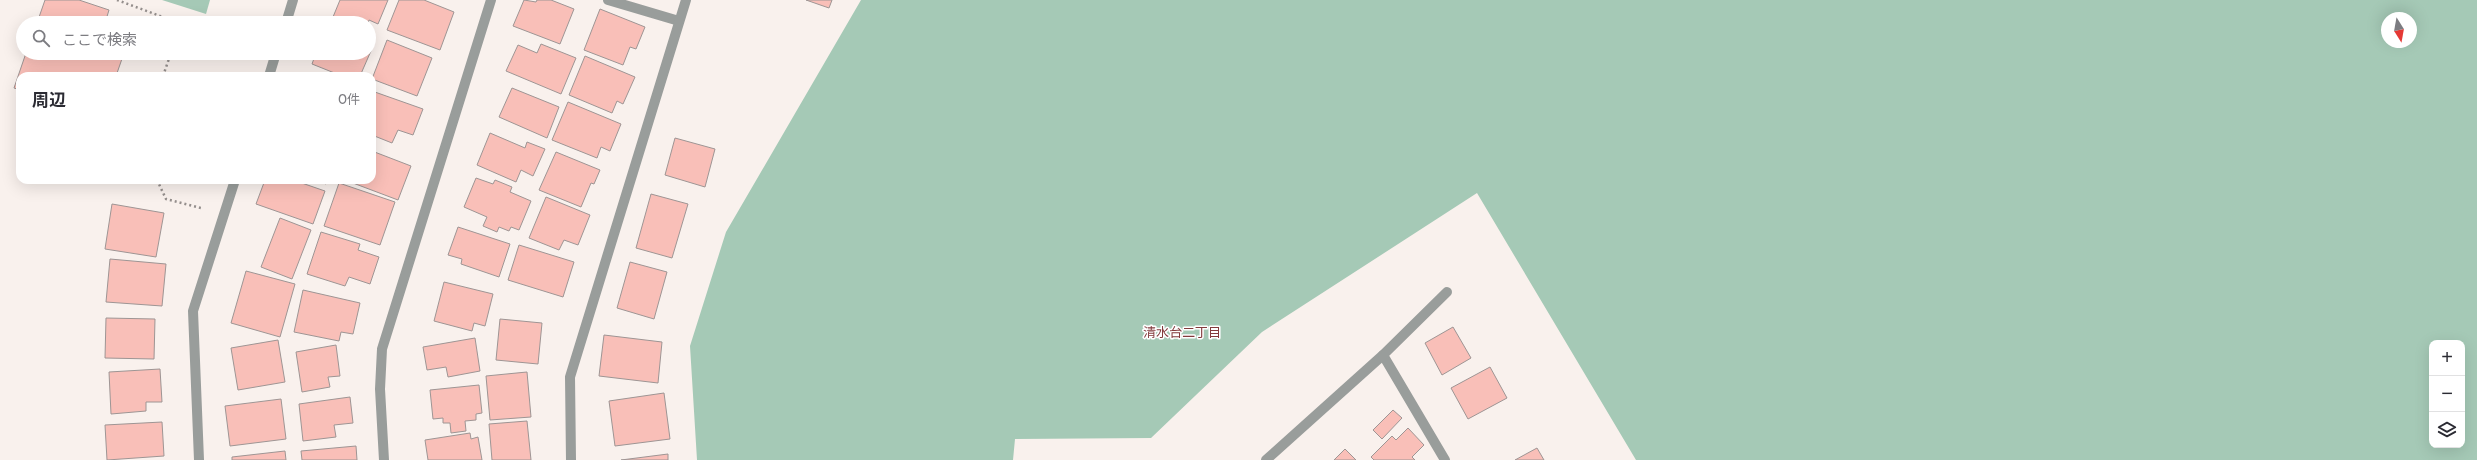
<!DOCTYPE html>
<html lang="ja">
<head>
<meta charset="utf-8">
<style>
	body { margin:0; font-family:Cabin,"Noto Sans JP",sans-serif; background:#f7f7f7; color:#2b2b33 }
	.controls { position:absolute; right:12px; bottom:12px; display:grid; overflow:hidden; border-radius:8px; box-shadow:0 4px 16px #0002 }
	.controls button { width:36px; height:36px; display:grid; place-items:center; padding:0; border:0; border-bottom:1px solid #e1e1e2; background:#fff; color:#2b2b33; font:20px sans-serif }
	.compass { position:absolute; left:2381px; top:12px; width:36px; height:36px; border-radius:50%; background:#fff; box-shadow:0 4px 16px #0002; rotate:169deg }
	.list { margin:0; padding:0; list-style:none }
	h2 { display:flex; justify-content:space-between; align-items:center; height:52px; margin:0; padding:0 16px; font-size:17px }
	h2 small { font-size:13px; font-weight:400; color:#7c7c81 }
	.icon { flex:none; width:22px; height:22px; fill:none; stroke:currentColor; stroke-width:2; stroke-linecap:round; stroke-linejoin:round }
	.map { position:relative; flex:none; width:2477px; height:460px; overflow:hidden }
	.search { position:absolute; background:#fff; box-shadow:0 4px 16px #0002; left:16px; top:16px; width:360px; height:44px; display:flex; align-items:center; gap:10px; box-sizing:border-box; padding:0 14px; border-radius:22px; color:#7c7c81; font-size:15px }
	.panel { position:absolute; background:#fff; box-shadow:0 4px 16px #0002; left:16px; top:72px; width:360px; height:112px; border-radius:12px }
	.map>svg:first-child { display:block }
</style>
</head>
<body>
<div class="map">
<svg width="2477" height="460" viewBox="0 0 2477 460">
	<rect width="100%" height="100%" fill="#f9f1ed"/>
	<g fill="#a5c9b6" fill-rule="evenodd">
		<polygon points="162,0 210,0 206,14"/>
		<path d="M861,0H2477V460H1636L1477,193L1262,332L1151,438L1015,439L1013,460H697L690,346L726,232ZM2387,18H2411V42H2387ZM2432,343H2462V445H2432Z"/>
	</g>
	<g fill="#f9bfb8" stroke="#9e9594">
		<polygon points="45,0 79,0 109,10 105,23 37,23"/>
		<polygon points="340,0 388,0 378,24 369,20 368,23 347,23 333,17"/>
		<polygon points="399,0 424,0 454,12 440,50 387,30"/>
		<polygon points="524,0 536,2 537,0 551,0 574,9 560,44 513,26"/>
		<polygon points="806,0 832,0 829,8"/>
		<polygon points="600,9 645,27 636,49 630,47 623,65 584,50"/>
		<polygon points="387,40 432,58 417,96 372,79"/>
		<polygon points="369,42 374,44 360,76 342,76 312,64 316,53 369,53"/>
		<polygon points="541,44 576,58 561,94 506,71 518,45 537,53"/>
		<polygon points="26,53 124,53 116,76 20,76 20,90 14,88"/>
		<polygon points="585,56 635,77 623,104 617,101 612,113 569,95"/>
		<polygon points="512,88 559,107 547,138 499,117"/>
		<polygon points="372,91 423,109 413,135 398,130 392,143 372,135"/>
		<polygon points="568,102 621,124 610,151 601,147 597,158 552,140"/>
		<polygon points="490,133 525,148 527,142 545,149 533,176 521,170 516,182 477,165"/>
		<polygon points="675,138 715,149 705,187 665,175"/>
		<polygon points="372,151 411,166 398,200 345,180 372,180"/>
		<polygon points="556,152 600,170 594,184 591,183 581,207 539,190"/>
		<polygon points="476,178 493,184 495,180 512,187 510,192 531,201 519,230 511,227 509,231 499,227 497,232 483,226 487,217 464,207"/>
		<polygon points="265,180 293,180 325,191 313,224 256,204"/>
		<polygon points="317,180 328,180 326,184"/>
		<polygon points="339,183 395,202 380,245 324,226"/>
		<polygon points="651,194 688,204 672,258 636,248"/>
		<polygon points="546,197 590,215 578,245 564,240 559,250 529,238"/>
		<polygon points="112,204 164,213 156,257 105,249"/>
		<polygon points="280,218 311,230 292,279 261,267"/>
		<polygon points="458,227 510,244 499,277 461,264 462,259 448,255"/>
		<polygon points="321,232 360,244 358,250 379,257 370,284 349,277 345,286 307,274"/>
		<polygon points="519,245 574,262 563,297 508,280"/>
		<polygon points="110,259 166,264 162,306 106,302"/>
		<polygon points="630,262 667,272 654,319 617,308"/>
		<polygon points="246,271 295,284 280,337 231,323"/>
		<polygon points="444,282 493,294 485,326 474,323 472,331 434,321"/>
		<polygon points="303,290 360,303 353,334 341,332 339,341 294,332"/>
		<polygon points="106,318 155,319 154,359 105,358"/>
		<polygon points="500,319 542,323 538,364 496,360"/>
		<polygon points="1453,327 1471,358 1442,375 1425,343"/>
		<polygon points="604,335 662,342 658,383 599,376"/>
		<polygon points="475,338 480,371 448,377 446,367 427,370 423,347"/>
		<polygon points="278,340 285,382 238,390 231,348"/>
		<polygon points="336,345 340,376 328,377 330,387 302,392 296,352"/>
		<polygon points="1490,367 1507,398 1468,419 1451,388"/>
		<polygon points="160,369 162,402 146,402 146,411 111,414 109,372"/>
		<polygon points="527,372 531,417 490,420 486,376"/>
		<polygon points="479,385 482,413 476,414 476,420 465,421 466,431 451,433 450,423 443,423 443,418 433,419 430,390"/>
		<polygon points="664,393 670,439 615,446 609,401"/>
		<polygon points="350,397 353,423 334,425 336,437 303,441 299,404"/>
		<polygon points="281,399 286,439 230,446 225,406"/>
		<polygon points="1393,410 1402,418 1382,439 1373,430"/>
		<polygon points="527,421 531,460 492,460 489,424"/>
		<polygon points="162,422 164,456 107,460 105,425"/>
		<polygon points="1408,428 1424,445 1412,457 1415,460 1374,460 1371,457 1392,436 1396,440"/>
		<polygon points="470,433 471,439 478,437 482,460 428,460 425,440"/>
		<polygon points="356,446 357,460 302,460 301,451"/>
		<polygon points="1537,448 1544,460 1515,460"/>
		<polygon points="1345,449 1356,460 1334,460"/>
		<polygon points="285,451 286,460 232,460 232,457"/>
		<polygon points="668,454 668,460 621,460"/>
	</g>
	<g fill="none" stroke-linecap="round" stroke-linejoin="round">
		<g stroke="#958f8d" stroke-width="2.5" stroke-dasharray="2 3" stroke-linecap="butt">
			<polyline points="117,0 179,23"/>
			<polyline points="163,76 171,53"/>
			<polyline points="157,180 166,199 201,208"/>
		</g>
		<g stroke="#999d9b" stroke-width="10">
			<polyline points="608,0 679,21"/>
			<polyline points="286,23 293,0"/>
			<polyline points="269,76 276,53"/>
			<polyline points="199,460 193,311 235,180"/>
			<polyline points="384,460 380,389 382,349 491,0"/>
			<polyline points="571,460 570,377 686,0"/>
			<polyline points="1266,460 1383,355"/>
			<polyline points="1445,460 1383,355 1447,292"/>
		</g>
	</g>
	<g text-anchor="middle" stroke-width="3" stroke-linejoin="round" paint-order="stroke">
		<g font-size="13" fill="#833a3c" stroke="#fff">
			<text x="1182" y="337">清水台二丁目</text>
		</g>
	</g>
</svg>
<div class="controls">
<button>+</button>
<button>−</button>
<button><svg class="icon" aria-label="layers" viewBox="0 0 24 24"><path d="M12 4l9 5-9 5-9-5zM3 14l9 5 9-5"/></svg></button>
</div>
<svg class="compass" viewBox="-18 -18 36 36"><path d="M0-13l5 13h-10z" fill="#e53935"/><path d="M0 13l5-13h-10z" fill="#7c7c81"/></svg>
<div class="search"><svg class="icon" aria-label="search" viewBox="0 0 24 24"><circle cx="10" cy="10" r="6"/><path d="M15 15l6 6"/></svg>ここで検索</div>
<section class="panel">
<h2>周辺<small>0件</small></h2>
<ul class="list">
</ul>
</section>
</div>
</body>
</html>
